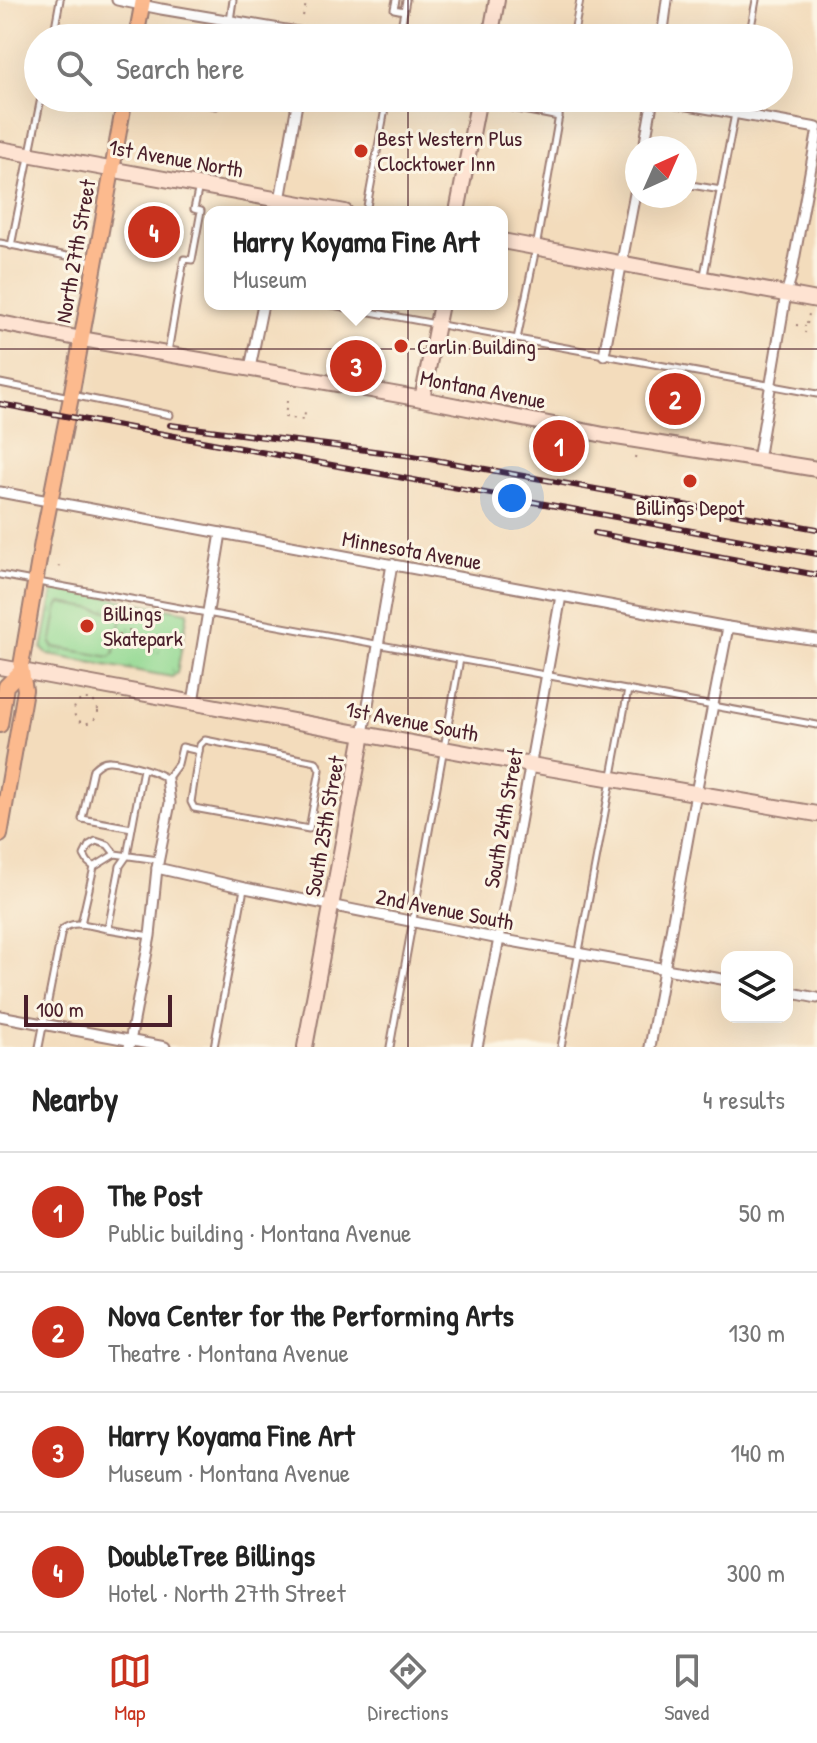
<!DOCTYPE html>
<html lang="en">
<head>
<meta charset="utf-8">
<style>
	body { margin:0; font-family:"Patrick Hand",sans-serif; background:#f6f6f6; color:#222 }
	.controls { position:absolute; right:24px; bottom:24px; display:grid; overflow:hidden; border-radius:16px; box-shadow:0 8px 32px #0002 }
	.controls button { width:72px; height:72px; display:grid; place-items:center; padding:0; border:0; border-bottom:2px solid #e0e0e0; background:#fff; color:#222; font:40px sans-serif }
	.compass { position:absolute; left:625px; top:136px; width:72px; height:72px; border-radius:50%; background:#fff; box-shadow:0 8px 32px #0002; rotate:45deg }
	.scale { position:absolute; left:24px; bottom:20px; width:148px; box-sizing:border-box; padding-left:8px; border:4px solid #4a1f2b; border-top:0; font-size:22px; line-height:28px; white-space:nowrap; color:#4a1f2b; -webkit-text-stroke:6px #fcf5e5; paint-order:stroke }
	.you { position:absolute; left:512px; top:498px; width:28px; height:28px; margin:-20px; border:6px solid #fff; border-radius:50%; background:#1a73e8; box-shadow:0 0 0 12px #1a73e833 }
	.badge { display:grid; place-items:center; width:52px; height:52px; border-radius:50%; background:#c8321e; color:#fff; font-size:26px; font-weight:700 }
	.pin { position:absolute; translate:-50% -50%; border:4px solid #fff; box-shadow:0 2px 8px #0006 }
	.popup { position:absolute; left:204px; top:206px; width:304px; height:104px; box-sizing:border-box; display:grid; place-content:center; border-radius:16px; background:#fff; filter:drop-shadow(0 2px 6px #0005); font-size:26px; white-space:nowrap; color:#767676 }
	.popup b { font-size:30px; color:#222 }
	.popup::after { content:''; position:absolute; left:50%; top:100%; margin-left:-16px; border:16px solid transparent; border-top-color:#fff }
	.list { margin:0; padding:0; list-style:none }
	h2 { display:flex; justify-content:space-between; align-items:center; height:104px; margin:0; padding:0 32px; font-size:34px }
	h2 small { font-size:26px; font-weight:400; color:#767676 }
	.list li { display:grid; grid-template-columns:52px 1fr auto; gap:24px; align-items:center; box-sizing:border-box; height:120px; padding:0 32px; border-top:2px solid #e0e0e0 }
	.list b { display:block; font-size:30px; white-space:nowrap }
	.list p { margin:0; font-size:26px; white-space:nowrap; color:#767676 }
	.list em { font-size:26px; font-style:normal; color:#767676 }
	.icon { flex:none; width:44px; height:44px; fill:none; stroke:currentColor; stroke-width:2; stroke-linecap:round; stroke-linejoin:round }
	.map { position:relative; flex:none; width:817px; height:1047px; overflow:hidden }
	.search { position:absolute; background:#fff; box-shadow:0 8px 32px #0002; left:24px; right:24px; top:24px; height:88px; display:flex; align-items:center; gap:20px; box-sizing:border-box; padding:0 28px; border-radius:44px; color:#767676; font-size:30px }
	.sheet { height:584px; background:#fff }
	nav { display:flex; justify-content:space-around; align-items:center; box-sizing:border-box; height:112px; border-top:2px solid #e0e0e0; background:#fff; font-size:22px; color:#767676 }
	nav a { display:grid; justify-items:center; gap:4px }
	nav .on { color:#c8321e }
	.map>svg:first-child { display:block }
</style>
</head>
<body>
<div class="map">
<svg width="817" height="1047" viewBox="0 0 817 1047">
	<defs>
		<pattern id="grass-tufts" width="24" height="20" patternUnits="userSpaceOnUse" patternTransform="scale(2)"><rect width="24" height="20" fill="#93d993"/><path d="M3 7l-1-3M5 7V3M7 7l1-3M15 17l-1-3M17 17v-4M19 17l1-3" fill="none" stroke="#80ba7f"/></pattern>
	</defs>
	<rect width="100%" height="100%" fill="#fcf5e5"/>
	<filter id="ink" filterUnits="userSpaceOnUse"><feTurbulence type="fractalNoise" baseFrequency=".0125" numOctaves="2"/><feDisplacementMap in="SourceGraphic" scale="16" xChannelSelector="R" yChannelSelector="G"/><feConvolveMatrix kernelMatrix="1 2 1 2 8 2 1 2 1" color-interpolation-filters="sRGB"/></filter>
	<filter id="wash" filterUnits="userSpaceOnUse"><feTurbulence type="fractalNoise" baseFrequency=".006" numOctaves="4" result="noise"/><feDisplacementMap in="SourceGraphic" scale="32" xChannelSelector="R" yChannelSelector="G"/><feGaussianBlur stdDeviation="1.8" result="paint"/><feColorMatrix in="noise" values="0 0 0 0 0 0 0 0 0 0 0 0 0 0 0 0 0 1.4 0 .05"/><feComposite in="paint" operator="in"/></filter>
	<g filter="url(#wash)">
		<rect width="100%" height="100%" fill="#f3dcbc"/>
		<polygon fill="url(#grass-tufts)" stroke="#6e7c5f" stroke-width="2" points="54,587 188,612 177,673 172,677 49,655 42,649"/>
		<polygon fill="#93d993" stroke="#6e7c5f" stroke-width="2" points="61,603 118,613 122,618 114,654 110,657 54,647 51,644 58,607"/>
	</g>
	<g filter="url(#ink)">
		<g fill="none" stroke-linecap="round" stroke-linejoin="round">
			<defs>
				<g id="lane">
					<polyline points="396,0 394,9 404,11"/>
					<polyline points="230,21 233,0"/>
					<polyline points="53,38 60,0"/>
					<polyline points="230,38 234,22"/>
					<polyline points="399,38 406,0"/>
					<polyline points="573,38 580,0"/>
					<polyline points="749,38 756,0"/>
					<polyline points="176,98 216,106 218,98"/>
					<polyline points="482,102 559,117"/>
					<polyline points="685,184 721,190"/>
					<polyline points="366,212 387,98"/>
					<polyline points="0,243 93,261"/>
					<polyline points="11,246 41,98"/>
					<polyline points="704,275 738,98"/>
					<polyline points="327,304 817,394"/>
					<polyline points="517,339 536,248 562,98"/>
					<polyline points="168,352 184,259 192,260 201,211 194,209 199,186"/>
					<polyline points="0,383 70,397"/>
					<polyline points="72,395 170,415"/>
					<polyline points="0,575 817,725"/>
					<polygon points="205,740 316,762 320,770 309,829 194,808 191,802 195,776 200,745"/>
					<path d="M143,769L132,828L82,819L93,769C98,764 103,760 110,761C124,762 157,771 167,779L178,764L182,747L199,751"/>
					<polyline points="94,867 88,862 84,855 89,845 96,841 108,845 115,854 158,860"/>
					<polyline points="81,924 94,867 115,854"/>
					<polyline points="108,929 150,936"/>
					<path d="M39,1047L62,930C74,918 93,927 108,929L120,866L127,856L132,828"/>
					<polyline points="214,1047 244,889"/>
					<polyline points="390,1047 460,659"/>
					<polyline points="561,1047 628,690"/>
				</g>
				<g id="street">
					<polyline points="117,0 161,9 333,38"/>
					<polyline points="662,38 667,0"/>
					<polyline points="649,98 817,128"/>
					<polyline points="644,148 653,98"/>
					<polyline points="278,212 298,98"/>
					<polyline points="604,355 637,183"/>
					<polyline points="250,368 263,304"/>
					<polyline points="758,460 786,294 791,277 817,134"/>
					<polyline points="0,492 728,627 817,640"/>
					<polyline points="193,702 221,533"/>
					<polyline points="363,734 392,564"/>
					<polyline points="157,868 245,888 499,939 727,980"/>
					<polyline points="787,992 817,998"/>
					<polyline points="0,1016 165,1047"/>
					<polyline points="129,1047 150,936 157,868 170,803 167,779"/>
					<polyline points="477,1047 499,939 561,596"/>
					<polyline points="650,1047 696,793 728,627"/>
				</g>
				<g id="secondary">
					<polyline points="490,38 497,0"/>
					<polyline points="0,149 345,212"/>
					<polyline points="457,212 479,98"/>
					<polyline points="502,241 817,300"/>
					<polyline points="0,323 82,339 422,399 604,435 817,469"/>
					<polyline points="422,399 441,304"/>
					<polyline points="0,667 531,765 817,814"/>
					<polyline points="305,1047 363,734"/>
				</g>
				<g id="primary">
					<polyline points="136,38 143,0"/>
					<polyline points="0,725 6,686 21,671"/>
					<polyline points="0,835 25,690 21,666 42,542 71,397 125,98"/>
				</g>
			</defs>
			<use href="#lane" stroke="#9e7e74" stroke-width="9"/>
			<use href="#street" stroke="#9e7e74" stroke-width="13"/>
			<use href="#secondary" stroke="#9e7e74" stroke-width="18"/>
			<use href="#primary" stroke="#9e7e74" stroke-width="18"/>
			<g stroke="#9e7e74" stroke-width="2" stroke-dasharray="2 6" stroke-linecap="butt">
				<polyline points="303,16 306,4"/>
				<polyline points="807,324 809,314"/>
				<polyline points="796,325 806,326 805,333"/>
				<polyline points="287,401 285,417 304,420 305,413"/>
				<polyline points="574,450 575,443"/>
				<polyline points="635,458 636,453"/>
				<polyline points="58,566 61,567"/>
				<polyline points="118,635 128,637 134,609"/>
				<circle cx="86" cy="711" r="12"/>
			</g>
			<use href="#lane" stroke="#fff" stroke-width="5"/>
			<use href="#street" stroke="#fff" stroke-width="9"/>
			<use href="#secondary" stroke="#fee3d2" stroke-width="14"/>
			<use href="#primary" stroke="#fcba8e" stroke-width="14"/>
			<defs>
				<g id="rail">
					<polyline points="0,404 817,554"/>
					<polyline points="170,425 413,456 817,529"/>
					<polyline points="595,533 817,575"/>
				</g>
			</defs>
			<use href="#rail" stroke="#4a1f2b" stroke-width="6"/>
			<use href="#rail" stroke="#fcf5e5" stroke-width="3" stroke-dasharray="9" stroke-linecap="butt"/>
		</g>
	</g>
	<path fill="none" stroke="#4a1f2b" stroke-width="2" stroke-opacity="0.55" d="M408,0V38M408,98V1047M0,349H817M0,698H817"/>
	<g fill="#c8321e" stroke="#fcf5e5" stroke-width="3">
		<circle cx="361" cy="151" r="8"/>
		<circle cx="401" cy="346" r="8"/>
		<circle cx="690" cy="481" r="8"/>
		<circle cx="87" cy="626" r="8"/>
	</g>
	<g text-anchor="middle" stroke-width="6" stroke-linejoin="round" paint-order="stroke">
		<g font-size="22" fill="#4a1f2b" stroke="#fcf5e5" text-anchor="start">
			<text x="377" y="146">Best Western Plus<tspan x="377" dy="25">Clocktower Inn</tspan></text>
			<text x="417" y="354">Carlin Building</text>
			<text x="690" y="515" text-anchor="middle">Billings Depot</text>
			<text x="103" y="621">Billings<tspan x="103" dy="25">Skatepark</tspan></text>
		</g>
		<g font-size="22" fill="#4a1f2b" stroke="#fcf5e5">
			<text transform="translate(176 158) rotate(10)" y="8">1st Avenue North</text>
			<text transform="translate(75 251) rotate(-80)" y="8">North 27th Street</text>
			<text transform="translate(483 389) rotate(11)" y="8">Montana Avenue</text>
			<text transform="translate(412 550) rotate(10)" y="8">Minnesota Avenue</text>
			<text transform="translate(412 721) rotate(11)" y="8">1st Avenue South</text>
			<text transform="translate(503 818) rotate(-80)" y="8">South 24th Street</text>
			<text transform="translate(324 826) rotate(-80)" y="8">South 25th Street</text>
			<text transform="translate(445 909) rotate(11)" y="8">2nd Avenue South</text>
		</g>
	</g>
</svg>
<div class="controls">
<button><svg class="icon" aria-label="layers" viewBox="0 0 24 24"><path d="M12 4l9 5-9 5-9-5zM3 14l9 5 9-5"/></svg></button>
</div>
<svg class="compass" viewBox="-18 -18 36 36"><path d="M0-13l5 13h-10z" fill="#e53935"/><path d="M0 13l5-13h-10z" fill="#767676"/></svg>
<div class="scale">100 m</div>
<div class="you"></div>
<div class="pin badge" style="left:559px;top:446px">1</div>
<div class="pin badge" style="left:675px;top:399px">2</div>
<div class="pin badge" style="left:356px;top:366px">3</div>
<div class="popup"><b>Harry Koyama Fine Art</b>Museum</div>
<div class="pin badge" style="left:154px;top:232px">4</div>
<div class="search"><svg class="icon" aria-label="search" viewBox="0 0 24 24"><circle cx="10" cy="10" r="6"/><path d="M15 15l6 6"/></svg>Search here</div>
</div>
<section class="sheet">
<h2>Nearby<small>4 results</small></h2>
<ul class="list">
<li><span class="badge">1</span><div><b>The Post</b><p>Public building · Montana Avenue</p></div><em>50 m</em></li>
<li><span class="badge">2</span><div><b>Nova Center for the Performing Arts</b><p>Theatre · Montana Avenue</p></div><em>130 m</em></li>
<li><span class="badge">3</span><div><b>Harry Koyama Fine Art</b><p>Museum · Montana Avenue</p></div><em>140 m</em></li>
<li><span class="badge">4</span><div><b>DoubleTree Billings</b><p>Hotel · North 27th Street</p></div><em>300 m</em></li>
</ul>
</section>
<nav>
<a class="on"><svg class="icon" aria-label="map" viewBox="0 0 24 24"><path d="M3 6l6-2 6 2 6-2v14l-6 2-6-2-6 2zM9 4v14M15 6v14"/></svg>Map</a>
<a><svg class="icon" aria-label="directions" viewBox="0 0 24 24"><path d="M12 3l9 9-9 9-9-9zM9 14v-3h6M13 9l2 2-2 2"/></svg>Directions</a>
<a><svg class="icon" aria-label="saved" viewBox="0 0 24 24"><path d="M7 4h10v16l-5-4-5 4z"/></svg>Saved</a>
</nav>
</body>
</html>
